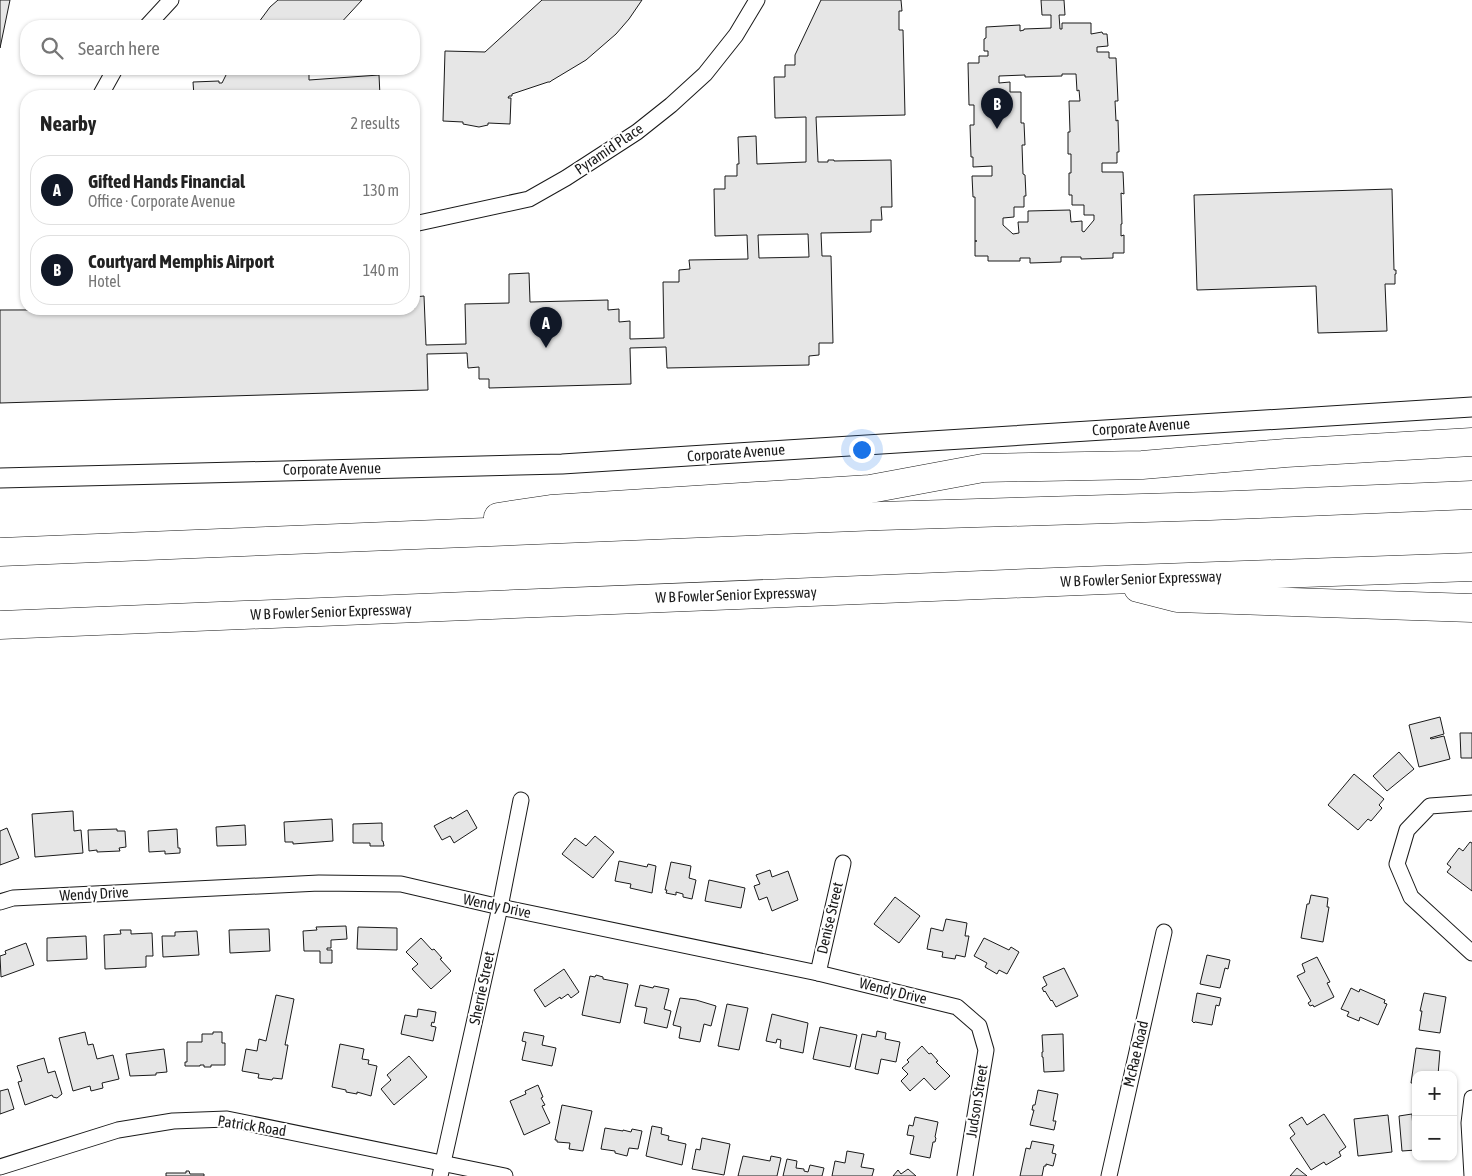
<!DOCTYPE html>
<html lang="en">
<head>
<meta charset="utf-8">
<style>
	body { margin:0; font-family:"Asap Condensed",sans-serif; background:#f2f2f2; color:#222 }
	.controls { position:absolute; right:15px; bottom:15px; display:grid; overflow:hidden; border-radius:10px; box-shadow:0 1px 4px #0004 }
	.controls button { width:45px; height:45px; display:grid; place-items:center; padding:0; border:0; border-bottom:1px solid #e0e0e0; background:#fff; color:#222; font:25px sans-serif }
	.you { position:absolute; left:861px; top:449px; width:18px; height:18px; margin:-12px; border:4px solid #fff; border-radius:50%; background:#1a73e8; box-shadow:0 0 0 8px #1a73e833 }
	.badge { display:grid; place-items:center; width:32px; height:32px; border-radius:50%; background:#111827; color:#fff; font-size:16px; font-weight:700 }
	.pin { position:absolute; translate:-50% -41px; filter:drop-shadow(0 1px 2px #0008) }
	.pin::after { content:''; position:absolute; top:26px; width:18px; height:15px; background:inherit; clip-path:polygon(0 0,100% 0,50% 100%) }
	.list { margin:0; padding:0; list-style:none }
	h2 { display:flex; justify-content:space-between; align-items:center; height:65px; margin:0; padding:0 20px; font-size:21px }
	h2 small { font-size:16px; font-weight:400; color:#767676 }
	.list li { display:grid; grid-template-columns:32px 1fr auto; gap:15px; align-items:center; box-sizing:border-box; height:70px; margin:0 10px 10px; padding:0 10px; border:1px solid #e0e0e0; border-radius:20px }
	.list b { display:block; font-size:19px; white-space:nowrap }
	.list p { margin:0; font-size:16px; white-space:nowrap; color:#767676 }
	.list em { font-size:16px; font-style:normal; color:#767676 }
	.icon { flex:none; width:28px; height:28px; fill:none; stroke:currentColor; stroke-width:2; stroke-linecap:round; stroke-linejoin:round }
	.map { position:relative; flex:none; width:1472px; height:1176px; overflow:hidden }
	.search { position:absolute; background:#fff; box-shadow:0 1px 4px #0004; left:20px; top:20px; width:400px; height:55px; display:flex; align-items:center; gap:12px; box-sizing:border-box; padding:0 18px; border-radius:20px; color:#767676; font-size:19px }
	.panel { position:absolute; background:#fff; box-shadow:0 1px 4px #0004; left:20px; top:90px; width:400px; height:225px; border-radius:20px }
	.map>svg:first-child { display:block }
</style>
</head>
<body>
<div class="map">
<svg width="1472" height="1176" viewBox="0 0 1472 1176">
	<rect width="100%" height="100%" fill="#fff"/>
	<g fill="#e6e6e6" stroke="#1a1a1a" fill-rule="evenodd">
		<polygon points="0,0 10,0 0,48"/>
		<polygon points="278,0 362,0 338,26 256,26 270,7"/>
		<polygon points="542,0 642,0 629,19 616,34 586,60 551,81 550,82 548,82 512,94 512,96 509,96 508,98 511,98 510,124 488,123 488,125 479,127 463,124 463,122 443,121 445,51 485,52"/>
		<path d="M821,0H901L902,11H899V30H903L905,115L816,117L818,162H828V160H834V161L891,160L892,207H881L882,220H871V232L821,233L822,256H831L833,343H819V355L809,356V365L667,368L666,347L630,348L631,384L489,388V379H479V367L468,368L467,353L427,354L428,390L0,403V310L414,309V297L424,296L426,345L466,344L465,304L509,303V274L529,273L530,302L608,300V310L619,309V322L630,321V339L664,338L663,282H679V270L690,269L689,260L748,259L747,235L715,236L714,189H725V176H737V164H739L738,137L756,136L757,164L806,162V117L775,118L774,77H785V65H795V55ZM808,234L809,257L759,258L758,235Z"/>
		<path d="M1041,0H1064L1065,15H1059L1060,29H1062V23H1091V34L1102,32L1103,34H1107L1108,46L1097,47V52H1109V58H1116L1118,101H1115L1116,121L1118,120L1119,152H1117V163H1102V172H1123L1124,194L1121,193L1122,224H1121V236L1124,235V253H1113V258L1081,259V257H1061V262L1030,263V258H1020V261H988V256H975V241H977H975V197H973L972,176H992V166L973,167V157H971L970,125H974V105H969L968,63H979V56H988V51H984V39L986,38V27L1020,25V31L1024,30V29L1051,28V15H1042ZM1062,74H1076L1077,91L1079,90L1080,101H1069L1070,132H1068V154H1071V173H1069V195H1072V205H1084V215H1094V220L1084,232L1082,231V221L1071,222L1070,210L1028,211V222H1018L1019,233L1013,234L1003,225V218L1014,217V207H1024V196H1026L1025,175L1023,174L1022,145H1025L1024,123H1021V92H1010V82L999,83V76L1025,75V77L1062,76Z"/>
		<polygon points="229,69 309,69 309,80 379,75 380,96 194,96 193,82 219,81 219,83 222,83"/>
		<polygon points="1392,189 1394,270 1396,270 1396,274 1395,274 1395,284 1385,284 1387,331 1318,333 1316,286 1197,290 1194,195"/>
		<polygon points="1440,717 1444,734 1430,738 1431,739 1444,736 1450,759 1419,767 1409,725"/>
		<polygon points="1460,733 1472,733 1472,758 1461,758"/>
		<polygon points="1399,752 1414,769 1387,791 1373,776"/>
		<polygon points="1354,774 1384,799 1379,805 1382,808 1371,821 1368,819 1358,830 1328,805"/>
		<polygon points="467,810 477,828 454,843 450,836 442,840 434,826 451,817 452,819"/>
		<polygon points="73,811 74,831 81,830 83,853 35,857 32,814"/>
		<polygon points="332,819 333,841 293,844 293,842 285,842 284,822"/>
		<polygon points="382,823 382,841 383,841 384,846 370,846 370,843 353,843 353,824"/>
		<polygon points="245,825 246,845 217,846 216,827"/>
		<polygon points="7,828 19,858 0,865 0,831"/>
		<polygon points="117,829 117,831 125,831 126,847 119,848 120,851 97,852 97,850 89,851 88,830"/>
		<polygon points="177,829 178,848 180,848 180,853 165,854 165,851 149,852 148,831"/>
		<polygon points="595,836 614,852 593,878 562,854 575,838 586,846"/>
		<polygon points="1470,842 1472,843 1472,891 1447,872 1451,867 1447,864 1459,848 1463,851"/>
		<polygon points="619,861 647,867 648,864 656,866 652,893 630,888 631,884 615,881"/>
		<polygon points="671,862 691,866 689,878 696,880 692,899 683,897 683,894 676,892 676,895 666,893 667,890 665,890"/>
		<polygon points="770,870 772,877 788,871 798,900 772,911 767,897 759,900 754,886 760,884 756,875"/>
		<polygon points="709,880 745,888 741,908 705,901"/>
		<polygon points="1311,895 1328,898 1327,907 1329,907 1323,942 1301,938 1307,904 1309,904"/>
		<polygon points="895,897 920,916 899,943 874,924"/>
		<polygon points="946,919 967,923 965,936 969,936 965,957 956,955 955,959 942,957 943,952 927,949 931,928 943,931"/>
		<polygon points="346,926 347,939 331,940 331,948 327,948 327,950 332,950 332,963 320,963 320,951 304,951 303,931 317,930 316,927"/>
		<polygon points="358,927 397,928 397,950 357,949"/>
		<polygon points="269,929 270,951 230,953 229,930"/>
		<polygon points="120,930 131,930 131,934 152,933 153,956 146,956 146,967 105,969 104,935 121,934"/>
		<polygon points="197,931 199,955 163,957 162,936 175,936 175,932"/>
		<polygon points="86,936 87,959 47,961 47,938"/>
		<polygon points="421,938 432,950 434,949 442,958 440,959 451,971 431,989 412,969 418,964 406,952"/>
		<polygon points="984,938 1009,950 1011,947 1019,952 1007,974 999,970 997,974 985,967 987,963 974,956"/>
		<polygon points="26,943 34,965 1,977 0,956 6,954 5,951"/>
		<polygon points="1207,955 1230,960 1228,969 1225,968 1220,988 1200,984"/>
		<polygon points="1317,957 1330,982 1327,983 1334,997 1314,1007 1313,1005 1310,1006 1308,1003 1311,1001 1297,976 1305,972 1302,964"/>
		<polygon points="1064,968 1078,996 1056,1007 1052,1000 1051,1001 1045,991 1044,992 1042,988 1047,985 1043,977"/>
		<polygon points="564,969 579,992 571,998 568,994 561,999 560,997 545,1007 534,990"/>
		<polygon points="596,975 603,977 603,979 628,984 620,1023 582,1015 590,976 595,977"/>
		<polygon points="640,985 653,988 654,986 669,989 664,1009 671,1011 667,1028 644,1023 647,1008 635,1006"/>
		<polygon points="1351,988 1359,992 1360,989 1385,1000 1384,1003 1387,1004 1378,1025 1360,1017 1359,1021 1347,1016 1349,1012 1341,1009"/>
		<polygon points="1197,993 1221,998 1219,1006 1216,1005 1212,1025 1195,1022 1194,1023 1192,1021"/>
		<polygon points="1424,993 1446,997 1440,1033 1419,1030 1422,1011 1420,1011"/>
		<polygon points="276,995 294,999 285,1045 288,1045 282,1079 273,1078 272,1080 258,1078 259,1074 242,1071 246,1049 257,1051 259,1039 266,1041"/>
		<polygon points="680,998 696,1000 716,1006 711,1026 704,1024 700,1042 679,1038 681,1027 673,1025"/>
		<polygon points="727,1004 748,1008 739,1050 718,1046"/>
		<polygon points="418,1009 436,1012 434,1023 432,1022 431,1026 436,1027 433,1041 401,1034 405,1015 417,1017"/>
		<polygon points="772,1014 808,1023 803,1053 780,1048 781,1040 777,1039 776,1043 766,1041"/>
		<polygon points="820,1027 857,1035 850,1067 813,1059"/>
		<polygon points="877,1031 886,1033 885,1039 900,1042 896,1062 881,1059 878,1074 855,1069 862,1034 876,1037"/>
		<polygon points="85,1032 88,1045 93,1044 97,1059 113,1055 119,1079 102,1083 103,1088 91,1091 90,1086 73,1091 59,1038"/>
		<polygon points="213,1032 222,1032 222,1043 225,1043 225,1065 211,1065 211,1067 204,1067 204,1065 200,1065 200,1066 185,1066 185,1062 187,1062 187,1042 202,1042 202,1034 213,1034"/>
		<polygon points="524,1032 544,1036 542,1045 556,1048 552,1066 522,1060 526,1042 522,1041"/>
		<polygon points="1063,1034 1064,1071 1044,1072 1043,1057 1042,1057 1042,1052 1043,1052 1042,1035"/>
		<polygon points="340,1044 364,1049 362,1059 369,1060 368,1064 377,1066 371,1096 357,1092 357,1094 346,1092 346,1090 332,1087"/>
		<polygon points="922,1046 929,1054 931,1053 938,1061 936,1062 950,1076 935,1090 924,1078 910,1091 901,1081 908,1074 902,1068 909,1062 907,1060"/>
		<polygon points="1416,1048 1440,1051 1438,1075 1416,1075 1416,1083 1411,1083"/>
		<polygon points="164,1049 167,1072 156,1073 156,1075 130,1076 126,1054"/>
		<polygon points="409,1056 427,1077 394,1105 381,1089 391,1080 387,1075"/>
		<polygon points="44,1058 48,1073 55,1071 62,1094 57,1098 53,1097 52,1095 25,1105 18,1082 22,1081 17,1066"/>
		<polygon points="538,1085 543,1097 541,1098 545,1105 542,1106 550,1123 524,1135 510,1101 526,1094 525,1091"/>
		<polygon points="8,1089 14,1109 0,1114 0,1091"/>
		<polygon points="1038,1090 1058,1094 1053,1121 1056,1121 1054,1130 1030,1125 1034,1110 1032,1110 1033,1105 1035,1105"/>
		<polygon points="562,1105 592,1111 583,1151 569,1149 570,1143 557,1142 557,1140 555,1140"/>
		<polygon points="1324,1114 1346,1147 1339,1152 1341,1156 1326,1165 1324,1162 1311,1170 1290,1138 1295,1134 1289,1125 1302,1117 1307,1125"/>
		<polygon points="1412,1114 1413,1129 1416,1129 1416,1150 1402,1151 1399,1116"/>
		<polygon points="1388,1115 1392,1152 1358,1156 1354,1119"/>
		<polygon points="915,1117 938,1122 935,1137 936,1138 935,1142 933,1142 930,1158 910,1154 914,1136 907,1135 909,1125 913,1126"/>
		<polygon points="652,1126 662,1128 661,1134 669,1136 668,1140 686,1144 682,1165 646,1156"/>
		<polygon points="605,1128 623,1131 623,1130 631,1132 632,1129 642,1131 638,1149 629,1148 627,1156 615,1153 615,1151 601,1149"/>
		<polygon points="702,1138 730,1144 724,1175 692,1169 696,1149 700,1150"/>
		<polygon points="1032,1141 1054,1145 1052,1153 1056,1154 1053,1166 1046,1164 1046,1166 1044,1166 1042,1176 1020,1176 1026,1148 1030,1149"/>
		<polygon points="847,1151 864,1154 861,1167 874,1169 872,1176 832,1176 835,1161 845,1163"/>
		<polygon points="743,1156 770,1161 771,1156 781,1158 777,1176 738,1176"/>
		<polygon points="787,1159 797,1161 796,1168 804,1169 804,1171 808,1172 810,1165 824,1168 822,1176 783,1176"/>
		<polygon points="1297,1168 1307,1176 1290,1176"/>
		<polygon points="908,1169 916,1176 893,1176 898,1170 901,1174"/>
		<polygon points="186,1171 189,1171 190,1174 204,1174 204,1176 166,1176 166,1173 186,1173"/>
	</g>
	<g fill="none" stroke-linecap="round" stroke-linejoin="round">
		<defs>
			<g id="minor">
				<polyline points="147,26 171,0"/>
				<polyline points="100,96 115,69"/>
				<polyline points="414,224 529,199 566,178 637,132 671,105 705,74 736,35 757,0"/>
				<polyline points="1472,803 1430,806 1407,830 1397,864 1411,897 1472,953"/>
				<polyline points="0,902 13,898 319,883 401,884 500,907 818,973 957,1007 979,1026 986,1050 965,1176"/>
				<polyline points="818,973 843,863"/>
				<polyline points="0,1167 118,1130 173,1121 227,1119 505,1176"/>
				<polyline points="440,1176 500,907 521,800"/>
				<polyline points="1109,1176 1164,932"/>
				<polyline points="1472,1176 1469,1123 1472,1098"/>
			</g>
			<polyline id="tertiary" points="0,478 562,464 1472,407"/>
			<g id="motorway">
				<polyline points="498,517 551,509 870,489 983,468 1142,465 1286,453 1472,442"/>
				<polyline points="0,552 880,516 1210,506 1472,495"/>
				<polyline points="1138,588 1177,598 1472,608"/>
				<polyline points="0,625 1105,580 1472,567"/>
			</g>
		</defs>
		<use href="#minor" stroke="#1a1a1a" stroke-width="17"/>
		<use href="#tertiary" stroke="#1a1a1a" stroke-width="21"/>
		<use href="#motorway" stroke="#1a1a1a" stroke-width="29"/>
		<use href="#minor" stroke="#fff" stroke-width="15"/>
		<use href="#tertiary" stroke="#fff" stroke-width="19"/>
		<use href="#motorway" stroke="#fff" stroke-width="28"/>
	</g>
	<g text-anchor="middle" stroke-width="4" stroke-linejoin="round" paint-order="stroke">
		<g font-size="15" fill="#1a1a1a" stroke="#fff">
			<text transform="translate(609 149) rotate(-34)" y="5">Pyramid Place</text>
			<text transform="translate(1141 427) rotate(-4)" y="5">Corporate Avenue</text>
			<text transform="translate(736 453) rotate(-4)" y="5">Corporate Avenue</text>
			<text transform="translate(332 469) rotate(-1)" y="5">Corporate Avenue</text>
			<text transform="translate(1141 579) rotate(-2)" y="5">W B Fowler Senior Expressway</text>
			<text transform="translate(736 595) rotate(-2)" y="5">W B Fowler Senior Expressway</text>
			<text transform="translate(331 612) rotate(-2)" y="5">W B Fowler Senior Expressway</text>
			<text transform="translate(94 894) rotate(-3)" y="5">Wendy Drive</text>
			<text transform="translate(497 906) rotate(12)" y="5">Wendy Drive</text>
			<text transform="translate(830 918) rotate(-77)" y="5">Denise Street</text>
			<text transform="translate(482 988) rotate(-78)" y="5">Sherrie Street</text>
			<text transform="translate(893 991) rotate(14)" y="5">Wendy Drive</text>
			<text transform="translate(1136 1054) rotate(-77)" y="5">McRae Road</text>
			<text transform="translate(977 1101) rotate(-81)" y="5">Judson Street</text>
			<text transform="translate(252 1126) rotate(9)" y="5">Patrick Road</text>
		</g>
	</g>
</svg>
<div class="controls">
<button>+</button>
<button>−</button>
</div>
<div class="you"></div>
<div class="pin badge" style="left:546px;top:348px">A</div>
<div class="pin badge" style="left:997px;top:129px">B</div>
<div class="search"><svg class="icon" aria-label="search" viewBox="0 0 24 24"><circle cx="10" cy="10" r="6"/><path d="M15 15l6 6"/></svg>Search here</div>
<section class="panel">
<h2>Nearby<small>2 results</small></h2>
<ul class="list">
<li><span class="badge">A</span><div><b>Gifted Hands Financial</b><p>Office · Corporate Avenue</p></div><em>130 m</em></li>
<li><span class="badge">B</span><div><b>Courtyard Memphis Airport</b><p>Hotel</p></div><em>140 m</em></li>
</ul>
</section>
</div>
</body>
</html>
